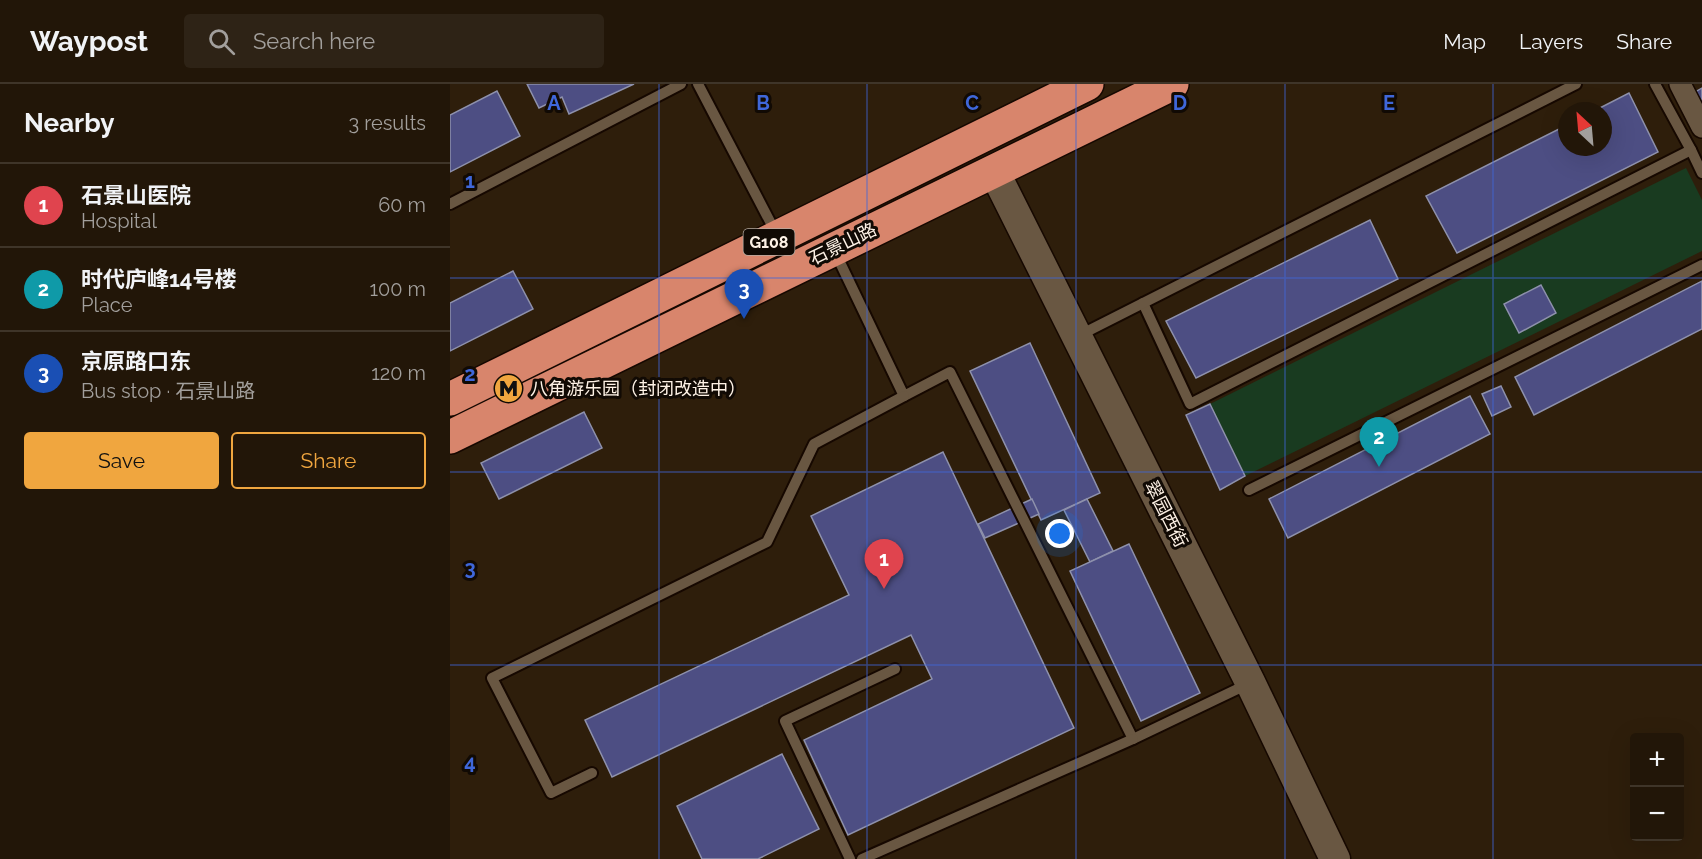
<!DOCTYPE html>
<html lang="en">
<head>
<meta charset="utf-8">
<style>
	body { margin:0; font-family:Raleway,"Noto Sans SC",sans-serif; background:#2e2316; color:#f1f3f6 }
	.controls { position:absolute; right:18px; bottom:18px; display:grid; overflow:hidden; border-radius:6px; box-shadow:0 6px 24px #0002 }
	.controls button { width:54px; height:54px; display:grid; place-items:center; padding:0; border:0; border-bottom:2px solid #3f3529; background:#221608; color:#f1f3f6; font:30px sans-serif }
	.compass { position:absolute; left:1108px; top:18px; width:54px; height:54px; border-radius:50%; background:#221608; box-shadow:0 6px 24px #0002; rotate:334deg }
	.you { position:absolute; left:610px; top:450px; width:21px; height:21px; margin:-15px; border:4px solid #fff; border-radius:50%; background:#1a73e8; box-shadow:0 0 0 9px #1a73e833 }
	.badge { display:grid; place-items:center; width:39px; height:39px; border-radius:50%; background:#f0a63f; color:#fff; font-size:20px; font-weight:700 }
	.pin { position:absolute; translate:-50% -50px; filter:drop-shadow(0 2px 3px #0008) }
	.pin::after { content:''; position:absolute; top:32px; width:21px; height:18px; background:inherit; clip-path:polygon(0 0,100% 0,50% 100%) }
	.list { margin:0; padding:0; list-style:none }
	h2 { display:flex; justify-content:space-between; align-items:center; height:78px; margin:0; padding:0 24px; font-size:26px }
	h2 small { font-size:20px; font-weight:400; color:#a29f9c }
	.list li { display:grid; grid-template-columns:39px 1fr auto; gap:18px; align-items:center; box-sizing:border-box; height:84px; padding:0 24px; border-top:2px solid #3f3529 }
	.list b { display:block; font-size:22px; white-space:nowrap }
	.list p { margin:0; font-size:20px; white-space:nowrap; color:#a29f9c }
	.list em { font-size:20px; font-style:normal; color:#a29f9c }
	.actions { display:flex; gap:12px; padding:18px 24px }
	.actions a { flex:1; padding:14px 0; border:2px solid #f0a63f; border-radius:6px; text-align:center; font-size:21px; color:#f0a63f }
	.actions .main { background:#f0a63f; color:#111 }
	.icon { flex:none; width:33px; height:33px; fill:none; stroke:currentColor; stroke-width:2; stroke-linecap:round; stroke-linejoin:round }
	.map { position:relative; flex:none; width:1252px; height:775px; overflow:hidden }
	header { display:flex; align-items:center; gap:36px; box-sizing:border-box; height:84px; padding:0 30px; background:#221608; border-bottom:2px solid #3f3529 }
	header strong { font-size:28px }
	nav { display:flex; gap:33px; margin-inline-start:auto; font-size:21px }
	.search { width:420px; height:54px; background:#2e2316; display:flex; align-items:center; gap:15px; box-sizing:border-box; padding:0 21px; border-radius:6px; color:#a29f9c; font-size:22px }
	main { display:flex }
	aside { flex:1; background:#221608 }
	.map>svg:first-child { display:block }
</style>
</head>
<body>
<header>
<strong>Waypost</strong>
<div class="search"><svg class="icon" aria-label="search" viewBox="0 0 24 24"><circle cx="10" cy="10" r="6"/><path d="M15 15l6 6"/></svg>Search here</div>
<nav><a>Map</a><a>Layers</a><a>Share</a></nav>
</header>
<main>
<aside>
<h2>Nearby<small>3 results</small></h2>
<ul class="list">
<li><span class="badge" style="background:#e0444e">1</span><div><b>石景山医院</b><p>Hospital</p></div><em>60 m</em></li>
<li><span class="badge" style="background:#0f9aa8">2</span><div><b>时代庐峰14号楼</b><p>Place</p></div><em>100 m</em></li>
<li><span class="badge" style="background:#1a4fb4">3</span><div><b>京原路口东</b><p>Bus stop · 石景山路</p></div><em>120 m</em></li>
</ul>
<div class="actions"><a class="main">Save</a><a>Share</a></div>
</aside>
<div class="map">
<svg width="1252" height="775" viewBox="0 0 1252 775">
	<rect width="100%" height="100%" fill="#2e1e0b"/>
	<polygon fill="#193b20" points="1236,84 1252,116 1252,167 795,392 760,320"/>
	<g fill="#4d4e83" stroke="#8e91ac" stroke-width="1.5">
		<polygon points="77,0 184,0 119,30 112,13 89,24"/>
		<polygon points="1252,4 1252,39 1238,12"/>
		<polygon points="47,7 70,52 0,88 0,31"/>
		<polygon points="1179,9 1208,68 1007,169 976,112 1117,41 1117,63 1153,63 1153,27 1144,27"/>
		<polygon points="920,136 948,195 746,294 716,237"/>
		<polygon points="63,187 83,225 0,267 0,219"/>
		<polygon points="1252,197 1252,245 1084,331 1065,293"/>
		<polygon points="1091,201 1106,229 1069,249 1054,220"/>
		<polygon points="580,259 650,409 591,436 520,287"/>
		<polygon points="1051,302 1061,323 1042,332 1032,310"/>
		<polygon points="1020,312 1040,350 838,454 819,415"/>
		<polygon points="760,320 795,392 770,406 736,331"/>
		<polygon points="134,328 152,364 49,415 31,379"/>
		<polygon points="493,368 624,644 398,751 354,656 482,595 461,551 162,693 135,636 399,511 361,432"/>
		<polygon points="582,415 589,430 535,454 528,440"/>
		<polygon points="637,415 663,467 640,478 614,426"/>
		<polygon points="679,460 750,609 691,637 620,487"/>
		<polygon points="332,670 369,745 308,775 252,775 227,722"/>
	</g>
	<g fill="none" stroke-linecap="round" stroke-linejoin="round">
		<defs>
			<g id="lane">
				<polyline points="248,0 327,151"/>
				<polyline points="1241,66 1252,89"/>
				<polyline points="0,120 231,0"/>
				<polyline points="385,168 454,312 500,288 683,655 798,600"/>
				<polyline points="693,219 740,320 1241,66 1205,0"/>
				<polyline points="630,251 1126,0"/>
				<polyline points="799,406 1252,181"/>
				<polyline points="142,689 101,709 42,594 317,458 364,360 454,312"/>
				<polyline points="400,775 335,637 445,585"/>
				<polyline points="412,775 683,655"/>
			</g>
			<polyline id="street" points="1230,0 1252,43"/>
			<polyline id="secondary" points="544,87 800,598 885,775"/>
			<g id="highway">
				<polyline points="0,315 637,0"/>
				<polyline points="0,353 722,0"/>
			</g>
		</defs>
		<use href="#lane" stroke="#160800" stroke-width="14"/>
		<use href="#street" stroke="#160800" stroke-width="24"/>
		<use href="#secondary" stroke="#160800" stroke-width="33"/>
		<use href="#highway" stroke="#160800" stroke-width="36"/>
		<use href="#lane" stroke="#695742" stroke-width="10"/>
		<use href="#street" stroke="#695742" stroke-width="21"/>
		<use href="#secondary" stroke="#695742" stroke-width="30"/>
		<use href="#highway" stroke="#d8856c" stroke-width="33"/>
	</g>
	<path fill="none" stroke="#3f67da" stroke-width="1.5" stroke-opacity="0.55" d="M209,0V775M417,0V775M626,0V775M835,0V775M1043,0V775M0,194H1252M0,388H1252M0,581H1252"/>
	<defs>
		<symbol id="metro-disc" viewBox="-11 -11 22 22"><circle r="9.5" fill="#f0a63f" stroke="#110a04"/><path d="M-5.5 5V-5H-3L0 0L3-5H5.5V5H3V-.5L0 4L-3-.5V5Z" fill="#111"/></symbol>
	</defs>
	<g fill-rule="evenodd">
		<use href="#metro-disc" x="42" y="288" width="33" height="33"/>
	</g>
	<g text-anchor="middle" stroke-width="6" stroke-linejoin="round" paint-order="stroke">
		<rect fill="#110a04" stroke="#b7aca2" stroke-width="1.5" x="293.5" y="145" width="51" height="26" rx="4.5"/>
		<g font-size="16" font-weight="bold" fill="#fef2e6">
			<text x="319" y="164">G108</text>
		</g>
		<g font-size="18" fill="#fef2e6" stroke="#110a04">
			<text transform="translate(393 160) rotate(-26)" y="6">石景山路</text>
			<text transform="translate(716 430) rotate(63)" y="6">翠园西街</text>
		</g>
		<g font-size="18" fill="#fef2e6" stroke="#110a04" text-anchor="start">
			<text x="80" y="311">八角游乐园（封闭改造中）</text>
		</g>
	</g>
	<g font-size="20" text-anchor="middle" font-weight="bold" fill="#3f67da" stroke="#110a04" stroke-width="6" stroke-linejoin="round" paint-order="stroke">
		<text x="104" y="26">A</text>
		<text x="313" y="26">B</text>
		<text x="522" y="26">C</text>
		<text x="730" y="26">D</text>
		<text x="939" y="26">E</text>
		<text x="20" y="104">1</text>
		<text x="20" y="297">2</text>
		<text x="20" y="491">3</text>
		<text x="20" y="685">4</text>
	</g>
</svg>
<div class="controls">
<button>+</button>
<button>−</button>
</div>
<svg class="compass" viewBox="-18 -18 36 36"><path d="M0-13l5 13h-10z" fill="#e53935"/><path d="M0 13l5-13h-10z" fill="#a29f9c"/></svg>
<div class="you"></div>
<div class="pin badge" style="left:434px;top:505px;background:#e0444e">1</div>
<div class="pin badge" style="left:929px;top:383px;background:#0f9aa8">2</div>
<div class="pin badge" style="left:294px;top:235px;background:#1a4fb4">3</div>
</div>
</main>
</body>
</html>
